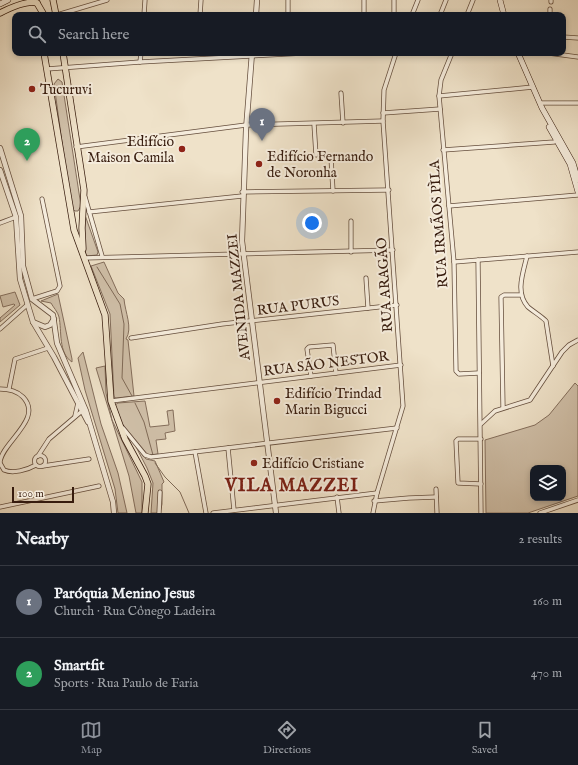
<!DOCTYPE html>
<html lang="en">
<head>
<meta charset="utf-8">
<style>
	body { margin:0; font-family:"IM FELL English",serif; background:#242831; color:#f1f3f6 }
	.controls { position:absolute; right:12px; bottom:12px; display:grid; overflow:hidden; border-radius:8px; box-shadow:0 2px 6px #0003 }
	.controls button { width:36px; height:36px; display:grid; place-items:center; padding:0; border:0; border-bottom:1px solid #363941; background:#171b24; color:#f1f3f6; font:20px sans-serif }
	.scale { position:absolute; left:12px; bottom:10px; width:62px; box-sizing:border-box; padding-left:4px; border:2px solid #371c0e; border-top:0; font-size:11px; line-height:14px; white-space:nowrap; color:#371c0e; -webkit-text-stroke:3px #f5ecdc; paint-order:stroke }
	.you { position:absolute; left:312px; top:223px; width:14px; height:14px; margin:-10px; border:3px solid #fff; border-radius:50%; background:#1a73e8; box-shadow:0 0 0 6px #1a73e833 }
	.badge { display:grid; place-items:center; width:26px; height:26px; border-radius:50%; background:#8c9099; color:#fff; font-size:13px; font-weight:700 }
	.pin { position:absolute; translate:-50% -33px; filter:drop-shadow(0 1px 2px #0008) }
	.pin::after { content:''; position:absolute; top:21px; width:14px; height:12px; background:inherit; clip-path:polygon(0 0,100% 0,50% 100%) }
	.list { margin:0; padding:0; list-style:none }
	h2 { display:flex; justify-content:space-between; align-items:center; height:52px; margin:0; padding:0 16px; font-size:17px }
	h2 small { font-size:13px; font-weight:400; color:#9ea1a6 }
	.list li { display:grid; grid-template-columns:26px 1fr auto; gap:12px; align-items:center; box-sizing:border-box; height:72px; padding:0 16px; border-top:1px solid #363941 }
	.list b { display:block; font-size:15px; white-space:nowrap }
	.list p { margin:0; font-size:13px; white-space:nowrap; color:#9ea1a6 }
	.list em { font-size:13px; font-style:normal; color:#9ea1a6 }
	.icon { flex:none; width:22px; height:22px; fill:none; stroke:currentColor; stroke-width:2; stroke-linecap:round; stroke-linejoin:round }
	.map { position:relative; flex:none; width:578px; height:513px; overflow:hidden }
	.search { position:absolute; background:#171b24; box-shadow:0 2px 6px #0003; left:12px; right:12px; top:12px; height:44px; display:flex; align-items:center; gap:10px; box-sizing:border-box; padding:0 14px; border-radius:8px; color:#9ea1a6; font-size:15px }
	.sheet { height:196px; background:#171b24 }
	nav { display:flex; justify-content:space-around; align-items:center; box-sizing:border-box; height:56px; border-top:1px solid #363941; background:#171b24; font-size:11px; color:#9ea1a6 }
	nav a { display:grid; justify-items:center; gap:2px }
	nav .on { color:#8c9099 }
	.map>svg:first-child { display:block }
</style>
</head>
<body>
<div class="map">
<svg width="578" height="513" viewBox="0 0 578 513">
	<rect width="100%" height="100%" fill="#efe2c9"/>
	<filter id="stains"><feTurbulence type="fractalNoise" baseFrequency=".005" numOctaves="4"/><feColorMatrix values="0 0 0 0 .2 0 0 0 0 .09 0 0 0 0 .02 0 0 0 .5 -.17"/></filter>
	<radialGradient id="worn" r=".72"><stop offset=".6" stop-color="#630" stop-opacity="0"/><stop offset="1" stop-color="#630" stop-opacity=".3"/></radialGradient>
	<g fill="#d0c0a9" stroke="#846e5c" fill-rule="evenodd">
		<polygon points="58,79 62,82 81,206 78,211 75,211 71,208 54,84"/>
		<polygon points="85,215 98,252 97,255 86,256 84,249"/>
		<path d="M104,262L118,293L124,299C125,312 133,328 126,339L128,340L134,396L116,398L114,397L110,314L91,266Z"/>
		<polygon points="15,292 20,305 0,322 0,318 15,305 14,304 3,307 0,296"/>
		<path d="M58,294L72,359V362C58,353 62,331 59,317C58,312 53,307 51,303L41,301Z"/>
		<polygon points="83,352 101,424 118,473 127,513 118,513 115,489 85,390 78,358"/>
		<polygon points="105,366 106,393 112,420 142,482 142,513 136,513 129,476 96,368"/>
		<path d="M575,383L578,386V496L528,513H486L485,440L535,425L549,415ZM533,468H563V498H533Z"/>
		<polygon points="145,401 150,427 169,425 167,411 173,410 175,431 165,433 166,439 156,440 158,454 148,455 119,420 115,405 118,403"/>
		<polygon points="134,443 146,459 155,461 164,482 162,484 162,504 160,513 151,513 153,483 147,468"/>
	</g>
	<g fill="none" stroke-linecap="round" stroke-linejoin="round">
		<g stroke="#806b58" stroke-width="1">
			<polyline points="97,267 120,304 124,324 122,378 132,396"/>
			<polyline points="135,403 144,422 153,455"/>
			<polyline points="155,463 165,477 180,492 189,513"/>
		</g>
		<defs>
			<g id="minor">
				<polyline points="288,0 288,15"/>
				<polyline points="364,0 364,15"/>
				<polyline points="394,0 394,15"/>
				<polyline points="551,2 551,0"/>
				<polyline points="550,9 550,15"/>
				<polyline points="57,15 107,0"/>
				<polyline points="144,15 145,0"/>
				<polyline points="200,15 201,0"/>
				<polyline points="412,15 418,0"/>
				<polyline points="440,15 446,0"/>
				<polyline points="467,15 473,0"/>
				<polyline points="563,37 578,38"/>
				<polyline points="452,53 441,80 439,96 454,262 456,371 459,374 479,373"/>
				<polyline points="548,53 578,57"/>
				<polyline points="140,62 141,53"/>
				<polyline points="47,69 140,62 305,53"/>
				<polyline points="341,93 343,123"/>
				<polyline points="439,96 533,87"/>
				<polyline points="540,103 578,103"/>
				<polyline points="383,113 440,109"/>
				<polyline points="314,124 316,155"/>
				<polyline points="76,147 246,125 383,121"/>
				<polyline points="443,150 554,142 558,140"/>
				<polyline points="331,158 333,191"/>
				<polyline points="242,192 389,190"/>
				<polyline points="85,197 102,256"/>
				<polyline points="449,206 578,195"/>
				<polyline points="89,212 242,196"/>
				<polyline points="351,221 351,252"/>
				<polyline points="0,223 16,217"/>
				<path d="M527,256C523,273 515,293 528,307C534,312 541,316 546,321L553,366"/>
				<polyline points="84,258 393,250"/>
				<polyline points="478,260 481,513"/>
				<polyline points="454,262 578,252"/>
				<polyline points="366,278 368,308"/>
				<polyline points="32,299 57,291 60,286 42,199"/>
				<polyline points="0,329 27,305"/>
				<polyline points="131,338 222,324 397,305"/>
				<polyline points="311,376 307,349 309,347 333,345 336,373"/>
				<path d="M0,389C9,389 17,391 23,397C44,419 2,442 0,462"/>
				<polyline points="9,389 15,359 48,348"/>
				<polyline points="111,401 401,365"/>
				<polyline points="503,407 501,297 504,295 521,295"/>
				<polyline points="75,416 78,403"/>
				<polyline points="481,424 495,411 530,400 562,352 569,345 578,340"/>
				<polyline points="123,428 145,455 151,457 397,428"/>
				<polyline points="481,439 458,439 456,441 458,483 481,484"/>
				<polyline points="228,448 234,510"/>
				<polyline points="195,452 206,513"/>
				<circle cx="40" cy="461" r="5.5"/>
				<polyline points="38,456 49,439 82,411"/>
				<path d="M0,463L4,470C13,474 27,470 36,465"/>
				<polyline points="43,466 89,459"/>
				<polyline points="436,489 437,513"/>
				<polyline points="337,497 339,513"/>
				<polyline points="374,501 409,498 436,497"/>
				<polyline points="0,507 99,486"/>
				<polyline points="159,513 160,492"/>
				<polyline points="213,513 377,493"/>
				<polyline points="373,513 377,493 403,406 383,121 384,90 396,53"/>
				<polyline points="540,513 578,500"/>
			</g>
			<g id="tertiary">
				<polyline points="256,15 257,0"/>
				<polyline points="252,53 246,130 242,241 276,513"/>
				<polyline points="0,148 21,216 23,266 32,299 53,315 57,343 86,411 113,502 114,513"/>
				<polyline points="0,170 16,217 20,279 33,322 54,357 88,422"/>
				<polyline points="33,322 45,327 50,325 54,319"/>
			</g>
			<g id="secondary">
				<polyline points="500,0 504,15"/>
				<polyline points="0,4 8,0"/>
				<polyline points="518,53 542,108 573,163 578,180"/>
				<polyline points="549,127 570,164 578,192"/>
			</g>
			<g id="primary">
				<polyline points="53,0 56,15"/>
				<polyline points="37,3 44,15"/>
				<path d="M0,13C10,8 28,0 37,3"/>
				<polyline points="44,53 74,230 105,315 111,401 125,439 145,476 148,484 145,513"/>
				<polyline points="63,53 84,190 82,228 83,249"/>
			</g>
		</defs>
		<use href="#minor" stroke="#654e3d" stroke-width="5"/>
		<use href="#tertiary" stroke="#654e3d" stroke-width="6"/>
		<use href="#secondary" stroke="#371c0e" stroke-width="6"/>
		<use href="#primary" stroke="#371c0e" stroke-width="7"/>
		<use href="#minor" stroke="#f5ecdc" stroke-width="3.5"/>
		<use href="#tertiary" stroke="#f5ecdc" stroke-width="4.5"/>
		<use href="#secondary" stroke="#f5ecdc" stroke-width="5"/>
		<use href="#primary" stroke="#efe2c9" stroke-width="5.5"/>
	</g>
	<g fill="#8f2418" stroke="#f5ecdc" stroke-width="1.5">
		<circle cx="32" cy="89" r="4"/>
		<circle cx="182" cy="149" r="4"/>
		<circle cx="259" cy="164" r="4"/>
		<circle cx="277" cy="401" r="4"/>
		<circle cx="254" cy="463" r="4"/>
	</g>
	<g text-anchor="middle" stroke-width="4" stroke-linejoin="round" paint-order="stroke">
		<g font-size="14" fill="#371c0e" stroke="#f5ecdc" text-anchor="start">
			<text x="40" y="94">Tucuruvi</text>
			<text x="174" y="146" text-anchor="end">Edifício<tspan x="174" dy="16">Maison Camila</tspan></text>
			<text x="267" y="161">Edifício Fernando<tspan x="267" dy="16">de Noronha</tspan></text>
			<text x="285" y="398">Edifício Trindad<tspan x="285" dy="16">Marin Bigucci</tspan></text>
			<text x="262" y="468">Edifício Cristiane</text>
		</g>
		<g font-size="14" fill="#371c0e" stroke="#f5ecdc">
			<text transform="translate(438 224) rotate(-94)" y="5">RUA IRMÃOS PÌLA</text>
			<text transform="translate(384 285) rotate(-94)" y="5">RUA ARAGÃO</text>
			<text transform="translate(238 297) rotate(-96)" y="5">AVENIDA MAZZEI</text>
			<text transform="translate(298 305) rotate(-7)" y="5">RUA PURUS</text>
			<text transform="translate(326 363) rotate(-7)" y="5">RUA SÃO NESTOR</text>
		</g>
		<g font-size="18" font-weight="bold" letter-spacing="1" fill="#7a1f14" stroke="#f5ecdc">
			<text x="292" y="491">VILA MAZZEI</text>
		</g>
	</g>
	<rect width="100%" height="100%" filter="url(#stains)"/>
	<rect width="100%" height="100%" fill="url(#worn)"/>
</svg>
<div class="controls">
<button><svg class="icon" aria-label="layers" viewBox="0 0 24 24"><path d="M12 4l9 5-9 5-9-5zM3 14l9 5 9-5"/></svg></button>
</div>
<div class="scale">100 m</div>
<div class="you"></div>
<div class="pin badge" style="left:262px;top:141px;background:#6b7280">1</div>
<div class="pin badge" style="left:27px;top:161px;background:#2e9e5b">2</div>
<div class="search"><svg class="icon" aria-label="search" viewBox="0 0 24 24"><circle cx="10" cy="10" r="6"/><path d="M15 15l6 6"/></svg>Search here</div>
</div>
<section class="sheet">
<h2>Nearby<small>2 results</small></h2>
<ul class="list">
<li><span class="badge" style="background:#6b7280">1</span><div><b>Paróquia Menino Jesus</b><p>Church · Rua Cônego Ladeira</p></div><em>160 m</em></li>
<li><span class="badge" style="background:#2e9e5b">2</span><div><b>Smartfit</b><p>Sports · Rua Paulo de Faria</p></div><em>470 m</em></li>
</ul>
</section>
<nav>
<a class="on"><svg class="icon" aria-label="map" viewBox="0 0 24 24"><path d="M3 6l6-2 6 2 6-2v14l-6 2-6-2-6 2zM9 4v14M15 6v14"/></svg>Map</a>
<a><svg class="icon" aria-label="directions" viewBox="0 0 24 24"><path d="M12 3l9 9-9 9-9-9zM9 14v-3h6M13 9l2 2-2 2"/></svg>Directions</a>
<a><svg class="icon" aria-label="saved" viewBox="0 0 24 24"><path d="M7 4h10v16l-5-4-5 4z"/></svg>Saved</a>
</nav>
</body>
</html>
